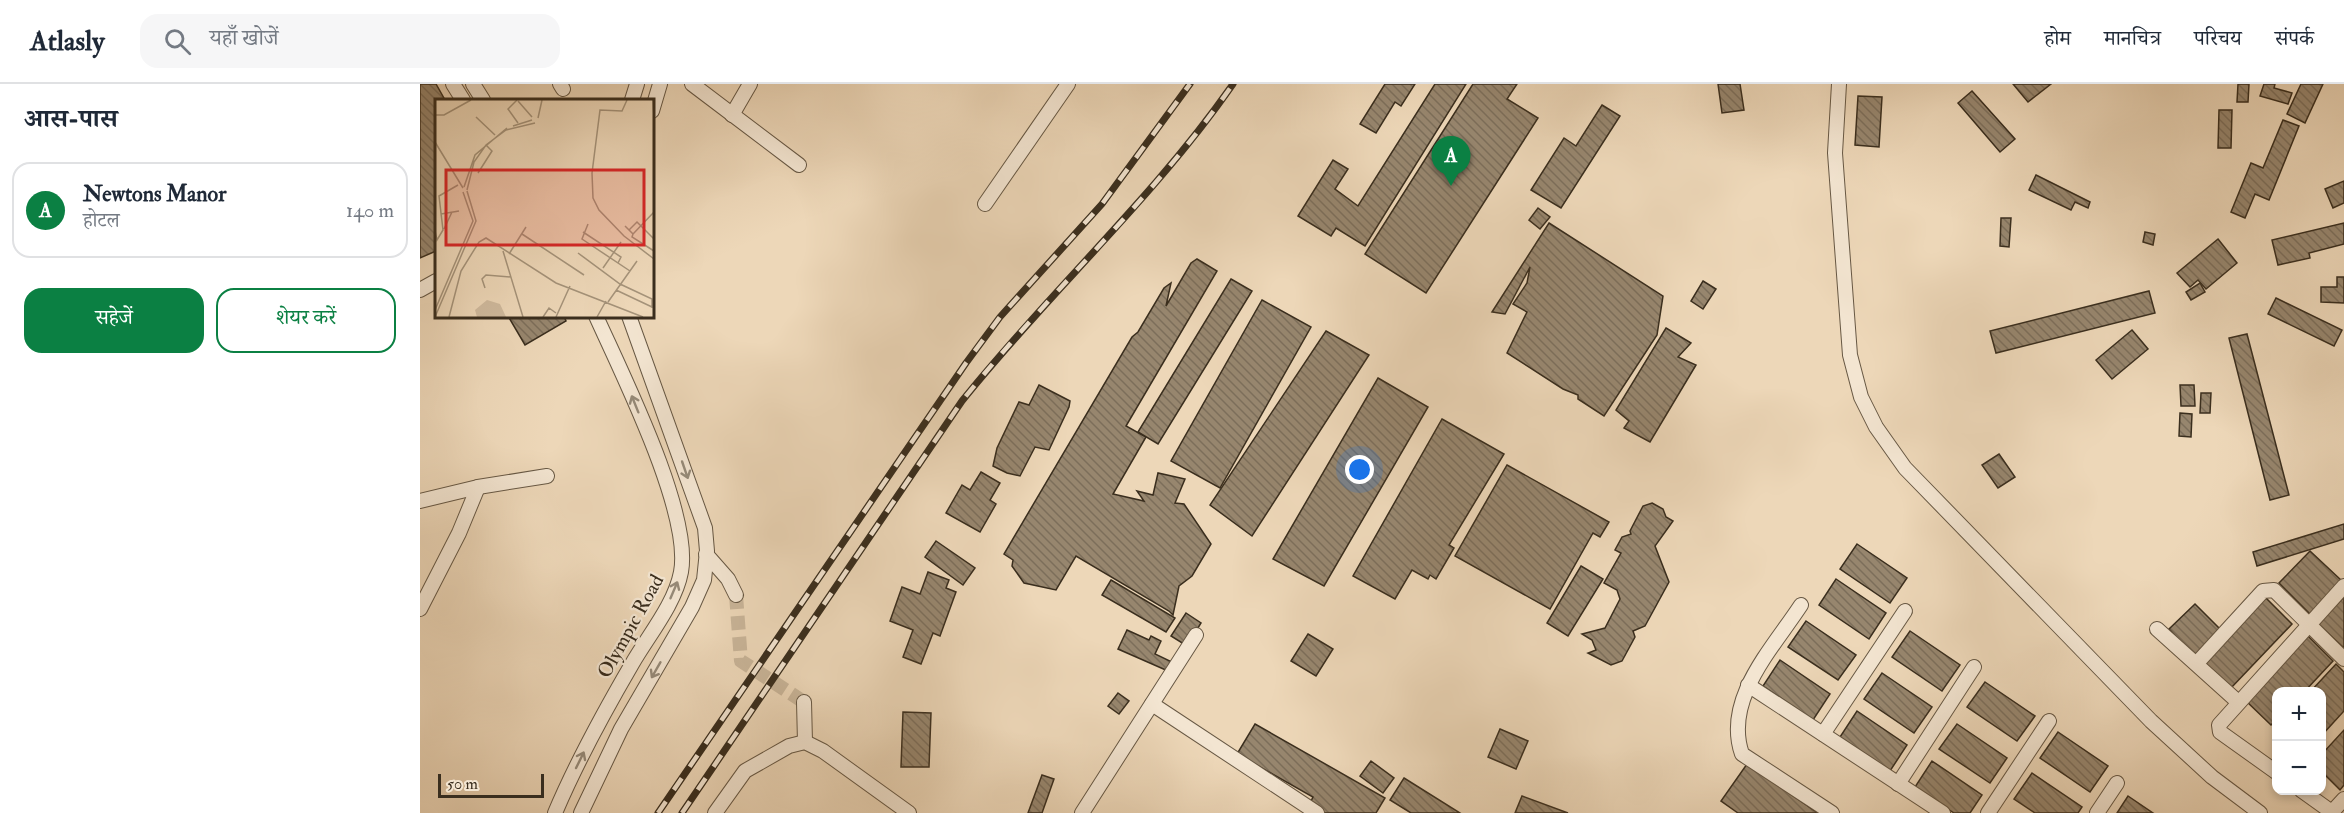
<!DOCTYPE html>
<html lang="hi">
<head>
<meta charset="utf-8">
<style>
	body { margin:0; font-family:"IM FELL Double Pica","Noto Serif Devanagari",serif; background:#f6f6f7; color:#1f2937 }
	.controls { position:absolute; right:18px; bottom:18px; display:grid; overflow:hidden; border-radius:12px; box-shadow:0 3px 9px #0003 }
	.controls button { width:54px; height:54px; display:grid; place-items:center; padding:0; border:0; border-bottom:2px solid #e0e1e3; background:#fff; color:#1f2937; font:30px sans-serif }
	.scale { position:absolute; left:18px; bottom:15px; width:106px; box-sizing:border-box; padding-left:6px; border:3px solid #3a2e1e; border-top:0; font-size:16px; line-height:21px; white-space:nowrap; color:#3a2e1e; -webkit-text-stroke:4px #f3e5d1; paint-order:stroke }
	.you { position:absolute; left:940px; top:386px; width:21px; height:21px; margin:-15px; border:4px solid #fff; border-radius:50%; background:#1a73e8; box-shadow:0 0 0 9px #1a73e833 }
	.badge { display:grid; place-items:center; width:39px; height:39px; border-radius:50%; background:#0b8043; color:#fff; font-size:20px; font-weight:700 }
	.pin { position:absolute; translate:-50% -50px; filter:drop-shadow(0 2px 3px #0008) }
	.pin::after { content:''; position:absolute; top:32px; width:21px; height:18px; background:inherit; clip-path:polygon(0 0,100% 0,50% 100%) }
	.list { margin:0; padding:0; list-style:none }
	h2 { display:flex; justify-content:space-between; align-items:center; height:78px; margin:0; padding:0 24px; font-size:26px }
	h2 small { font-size:20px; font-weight:400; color:#747a83 }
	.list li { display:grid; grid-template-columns:39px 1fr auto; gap:18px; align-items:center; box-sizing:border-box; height:96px; margin:0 12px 12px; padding:0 12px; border:2px solid #e0e1e3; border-radius:18px }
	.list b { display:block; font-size:22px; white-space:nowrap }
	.list p { margin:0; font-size:20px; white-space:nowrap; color:#747a83 }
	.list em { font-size:20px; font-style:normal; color:#747a83 }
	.actions { display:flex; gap:12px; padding:18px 24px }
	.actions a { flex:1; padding:14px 0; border:2px solid #0b8043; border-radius:18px; text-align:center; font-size:21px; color:#0b8043 }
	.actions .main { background:#0b8043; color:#fff }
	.icon { flex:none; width:33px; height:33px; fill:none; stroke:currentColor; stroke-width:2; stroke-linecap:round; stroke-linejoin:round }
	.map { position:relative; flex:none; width:1924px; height:729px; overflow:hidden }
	header { display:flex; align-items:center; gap:36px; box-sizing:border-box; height:84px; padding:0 30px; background:#fff; border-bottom:2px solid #e0e1e3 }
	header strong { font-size:28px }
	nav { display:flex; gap:33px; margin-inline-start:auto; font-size:21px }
	.search { width:420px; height:54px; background:#f6f6f7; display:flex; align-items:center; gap:15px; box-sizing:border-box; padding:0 21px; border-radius:18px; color:#747a83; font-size:22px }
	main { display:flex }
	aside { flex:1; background:#fff }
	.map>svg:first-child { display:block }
</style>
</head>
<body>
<header>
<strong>Atlasly</strong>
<div class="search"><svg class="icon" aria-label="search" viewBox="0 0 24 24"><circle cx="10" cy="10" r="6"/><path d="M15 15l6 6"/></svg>यहाँ खोजें</div>
<nav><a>होम</a><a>मानचित्र</a><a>परिचय</a><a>संपर्क</a></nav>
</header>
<main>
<aside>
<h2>आस-पास<small></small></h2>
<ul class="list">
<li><span class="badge">A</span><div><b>Newtons Manor</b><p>होटल</p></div><em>140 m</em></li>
</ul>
<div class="actions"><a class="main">सहेजें</a><a>शेयर करें</a></div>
</aside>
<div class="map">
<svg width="1924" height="729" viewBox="0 0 1924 729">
	<defs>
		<pattern id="building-back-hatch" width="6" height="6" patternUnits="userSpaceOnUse" patternTransform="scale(1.5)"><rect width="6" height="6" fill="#97866e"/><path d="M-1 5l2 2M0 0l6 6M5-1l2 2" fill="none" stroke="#7c6e5a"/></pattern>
	</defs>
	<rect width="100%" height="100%" fill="#edd7b8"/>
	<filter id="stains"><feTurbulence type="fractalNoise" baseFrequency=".00333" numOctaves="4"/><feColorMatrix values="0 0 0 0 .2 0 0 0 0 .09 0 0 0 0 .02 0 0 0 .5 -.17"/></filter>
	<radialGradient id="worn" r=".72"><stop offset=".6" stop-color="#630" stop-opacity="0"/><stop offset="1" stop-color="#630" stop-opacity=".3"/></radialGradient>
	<g fill="url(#building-back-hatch)" stroke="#3a2e1e" stroke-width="1.5">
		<polygon points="0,0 16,0 25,16 16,16 16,167 0,174"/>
		<polygon points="965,0 995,0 981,22 975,18 956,49 940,40"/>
		<polygon points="1015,0 1046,0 945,162 916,144 911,152 878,132 913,76 928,85 915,105 938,122"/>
		<polygon points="1053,0 1097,0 1087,15 1118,34 1006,209 945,170"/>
		<polygon points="1298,0 1320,0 1324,26 1302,29"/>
		<polygon points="1593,0 1631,0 1608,18"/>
		<polygon points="1818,0 1829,0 1828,18 1817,18"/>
		<polygon points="1844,0 1855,0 1854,4 1872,9 1868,20 1840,12"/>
		<polygon points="1881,0 1903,0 1885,39 1867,30"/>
		<polygon points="1552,7 1595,55 1580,68 1538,19"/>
		<polygon points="1438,12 1462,13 1459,63 1435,61"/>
		<polygon points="1182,21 1200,32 1141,124 1111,106 1144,54 1156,62"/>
		<polygon points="1799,26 1812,26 1811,64 1798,64"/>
		<polygon points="1863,36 1879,42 1849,116 1835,110 1825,134 1811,128 1831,79 1843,84"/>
		<polygon points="1616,91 1670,118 1668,124 1655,118 1651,126 1609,106"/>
		<polygon points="1924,97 1924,119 1913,124 1905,105"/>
		<polygon points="1118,124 1130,133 1120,145 1109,136"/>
		<polygon points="1581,134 1591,134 1589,163 1580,162"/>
		<polygon points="1129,139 1243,212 1237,251 1184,332 1158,315 1158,311 1143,305 1087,269 1107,228 1093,220 1107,199 1110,183 1085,230 1072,228"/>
		<polygon points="1924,139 1924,160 1889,169 1890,174 1858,181 1852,156"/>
		<polygon points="1725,148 1735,150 1733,161 1723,158"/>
		<polygon points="1798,155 1817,179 1786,205 1778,196 1770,203 1757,189"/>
		<polygon points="777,175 797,187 706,342 726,353 693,410 724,417 717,407 733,411 738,389 765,395 755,419 764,420 791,460 772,492 759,502 753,531 749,527 656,472 636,506 604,499 592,482 593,476 584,470 712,253 718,248 744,204 751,199 746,222 771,179"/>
		<polygon points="1917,193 1924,193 1924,219 1901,218 1901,203 1917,203"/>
		<polygon points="811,195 832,207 738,360 718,348"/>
		<polygon points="1283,197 1296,205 1283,225 1271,217"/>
		<polygon points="1780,199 1785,208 1771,216 1766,208"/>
		<polygon points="1729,207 1735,229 1576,269 1570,247"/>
		<polygon points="1856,214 1922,246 1914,262 1848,230"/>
		<polygon points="842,216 891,243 800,404 751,377"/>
		<polygon points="88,232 144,232 146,237 105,261"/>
		<polygon points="1246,244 1271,259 1258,273 1276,281 1230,358 1204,344 1209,337 1196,326"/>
		<polygon points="1712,246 1728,265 1692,295 1676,276"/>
		<polygon points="906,247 949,271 832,452 790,421"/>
		<polygon points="1827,250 1869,411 1850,416 1809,254"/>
		<polygon points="958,294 1008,323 904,502 853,475"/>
		<polygon points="619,301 650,317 649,323 629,366 615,363 600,392 587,389 573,382 577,364 599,318 609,321"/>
		<polygon points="1760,301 1774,301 1775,322 1761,322"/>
		<polygon points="1781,309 1791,309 1790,329 1780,329"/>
		<polygon points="1760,329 1772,330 1771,353 1759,352"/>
		<polygon points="1022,335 1084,370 1029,461 1034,464 1016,495 1010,491 1008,495 992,486 975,515 933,492"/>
		<polygon points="1579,370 1595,393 1578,404 1562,381"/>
		<polygon points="1087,381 1189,438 1180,453 1173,449 1130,525 1035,472"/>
		<polygon points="561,388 580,399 570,416 576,420 560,448 526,429 542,401 550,406"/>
		<polygon points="1232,419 1243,425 1246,433 1253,437 1235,462 1249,498 1225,542 1213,547 1215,553 1202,577 1191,581 1168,569 1176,566 1172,556 1162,550 1185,544 1200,515 1197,506 1184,499 1201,469 1195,466 1202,453 1211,450 1210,447 1223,422"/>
		<polygon points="1924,440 1924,455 1837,482 1833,468"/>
		<polygon points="516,457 555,484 543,501 505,473"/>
		<polygon points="1437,460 1487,494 1470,519 1420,485"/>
		<polygon points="1890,467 1922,497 1890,530 1859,499"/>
		<polygon points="1161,482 1183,495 1148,552 1127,539"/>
		<polygon points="508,488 529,496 526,504 536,508 520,552 513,549 501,580 483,573 493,546 470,537 482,503 500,510"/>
		<polygon points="1416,495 1466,529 1449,555 1399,521"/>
		<polygon points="691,496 755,534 746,548 682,511"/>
		<polygon points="1845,513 1872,540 1811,604 1783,578"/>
		<polygon points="1924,513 1924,564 1898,540"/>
		<polygon points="1775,520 1801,546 1774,572 1749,545"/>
		<polygon points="766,529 781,539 767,562 751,552"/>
		<polygon points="1386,537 1436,571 1418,596 1368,563"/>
		<polygon points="707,546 729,556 731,552 741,557 735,570 752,578 748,587 698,565"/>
		<polygon points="1490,547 1540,581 1522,607 1472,573"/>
		<polygon points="888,550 913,565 896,592 871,577"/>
		<polygon points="1886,550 1913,577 1884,608 1856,608 1856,636 1851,641 1824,615"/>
		<polygon points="1360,576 1410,610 1393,636 1343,602"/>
		<polygon points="1916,580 1924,588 1924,627 1902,651 1902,608 1890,608"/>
		<polygon points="1462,589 1512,623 1494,649 1444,615"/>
		<polygon points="1565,598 1615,632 1597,657 1547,623"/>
		<polygon points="698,609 709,617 699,630 688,622"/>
		<polygon points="1437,627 1487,661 1470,687 1420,653"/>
		<polygon points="483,628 511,629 509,683 481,683"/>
		<polygon points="835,640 965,714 956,729 902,729 889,721 893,713 817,670"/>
		<polygon points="1537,640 1587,674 1570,699 1519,665"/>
		<polygon points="1080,645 1108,657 1096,685 1068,673"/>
		<polygon points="1924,646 1924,701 1920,706 1902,688 1902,670"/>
		<polygon points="1638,648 1688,682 1670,708 1620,674"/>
		<polygon points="951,677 974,694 963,709 940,692"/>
		<polygon points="1512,677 1562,711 1550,729 1534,729 1495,703"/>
		<polygon points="1327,680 1398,729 1318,729 1301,717"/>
		<polygon points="1612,689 1662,723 1658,729 1615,729 1594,715"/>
		<polygon points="622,691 634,695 622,729 608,729"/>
		<polygon points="984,694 1040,729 991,729 970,716"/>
		<polygon points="1102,712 1148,729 1095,729"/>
		<polygon points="1708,712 1733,729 1697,729"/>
	</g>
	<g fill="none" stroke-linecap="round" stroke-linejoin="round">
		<polyline stroke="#c9b599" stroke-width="14" stroke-dasharray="14 7" stroke-linecap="butt" points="316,511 321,577 384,618"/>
		<defs>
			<g id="minor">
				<polyline points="33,0 43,16"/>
				<polyline points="53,0 63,16"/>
				<polyline points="140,0 143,5"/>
				<polyline points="272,0 379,81"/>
				<polyline points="1419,0 1415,69 1430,271 1441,313 1456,343 1485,384 1731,637 1792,693 1840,729"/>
				<polyline points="212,16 217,0"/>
				<polyline points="232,27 240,0"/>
				<polyline points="312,31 330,0"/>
				<polyline points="565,120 648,0"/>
				<polyline points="0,206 16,197"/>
				<polyline points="0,417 58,403 127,392"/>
				<polyline points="286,470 308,495 316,511"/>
				<path d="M1381,521C1353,564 1303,615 1322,670L1412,729"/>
				<polyline points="0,525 39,449 58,403"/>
				<polyline points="1737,545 1817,617"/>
				<polyline points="1777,579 1843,507 1854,506 1924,575"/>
				<polyline points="1328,601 1523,729"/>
				<polyline points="384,618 385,658"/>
				<polyline points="732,620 897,729"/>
				<polyline points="1403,650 1485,527"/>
				<polyline points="1856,688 1800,648 1799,641 1924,502"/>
				<polyline points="1478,700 1554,583"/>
				<polyline points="1881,706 1913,729"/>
				<polyline points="1912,728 1924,715"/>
				<path d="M135,729C157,677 184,628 212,580C228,552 255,520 261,488C272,429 202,290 176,232"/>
				<polyline points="161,729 201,645 272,523 284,496 287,467 285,444 209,232"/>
				<polyline points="295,729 325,687 369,662 385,658 403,667 489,729"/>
				<polyline points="662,729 776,551"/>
				<polyline points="1568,729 1629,637"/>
				<polyline points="1677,729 1697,699"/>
			</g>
		</defs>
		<use href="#minor" stroke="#675844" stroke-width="16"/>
		<use href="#minor" stroke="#f3e5d1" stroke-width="14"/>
		<defs>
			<g id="rail">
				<polyline points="238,729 546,279 580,233 682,120 770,0"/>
				<path d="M262,729L542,317C629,208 733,115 813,0"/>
			</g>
		</defs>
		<use href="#rail" stroke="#3a2e1e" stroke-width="7"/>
		<use href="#rail" stroke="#f3e5d1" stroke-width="4.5" stroke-dasharray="14" stroke-linecap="butt"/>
	</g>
	<defs><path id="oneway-shaft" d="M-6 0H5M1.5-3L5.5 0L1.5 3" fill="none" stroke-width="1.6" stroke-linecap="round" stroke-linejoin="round" transform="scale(1.5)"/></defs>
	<g stroke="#968a78">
		<use href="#oneway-shaft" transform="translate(215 320) rotate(-112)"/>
		<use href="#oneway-shaft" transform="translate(265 386) rotate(71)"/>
		<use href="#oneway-shaft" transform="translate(254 506) rotate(-67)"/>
		<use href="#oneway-shaft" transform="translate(236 586) rotate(120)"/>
		<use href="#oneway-shaft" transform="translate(160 676) rotate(-64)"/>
	</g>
	<g text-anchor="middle" stroke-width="4.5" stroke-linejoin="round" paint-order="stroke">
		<g font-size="20" fill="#3a2e1e" stroke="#f3e5d1">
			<text transform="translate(210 542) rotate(-61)" y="7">Olympic Road</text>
		</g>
	</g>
	<g transform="translate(15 15)">
		<rect width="219" height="219" fill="#edd7b8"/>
		<path d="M52,201L65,205L71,218H42L40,211Z" fill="#cfba9e"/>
		<path fill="none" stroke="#a5937a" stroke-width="1.5" d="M82,1L73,10L83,24M192,1L187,12L165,11L157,74L158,99L164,111L189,137L219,160M218,1L219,19M83,2L97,18M0,16H9L36,1M41,18L60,36M103,19L107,1M78,27L97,21M0,43L28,89M43,74L57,52L51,46M29,88L40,56L72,29M32,91L39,63L51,46L71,31L100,24M6,115L24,112M153,125L147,140L195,172M190,127L198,135L197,138L219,152M9,130L17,113M194,131L202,123L219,140M0,132L2,141L8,131L4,97L23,86M148,133L186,158L183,164M87,135L149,176M198,135L219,113M68,152L88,218M143,154L185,185L217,200V209M74,155L91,128M168,169L186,143M50,189L47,180L51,176L76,178M181,191L217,208M173,203L202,162M0,211L38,122L28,93M0,218L41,122L32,92M14,218L26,172L44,143L51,139L121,184L208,218M108,218L114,209L121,214M121,218L135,187M162,218L171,202"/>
		<path fill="#d62828" fill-opacity="0.15" stroke="#d62828" stroke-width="3" d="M11,71H209V146H11Z"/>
		<rect width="219" height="219" fill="none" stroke="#3a2e1e" stroke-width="3"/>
	</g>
	<rect width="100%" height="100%" filter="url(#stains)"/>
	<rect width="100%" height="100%" fill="url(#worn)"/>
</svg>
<div class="controls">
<button>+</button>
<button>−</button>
</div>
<div class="scale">50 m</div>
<div class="you"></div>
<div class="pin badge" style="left:1031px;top:102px">A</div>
</div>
</main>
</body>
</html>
